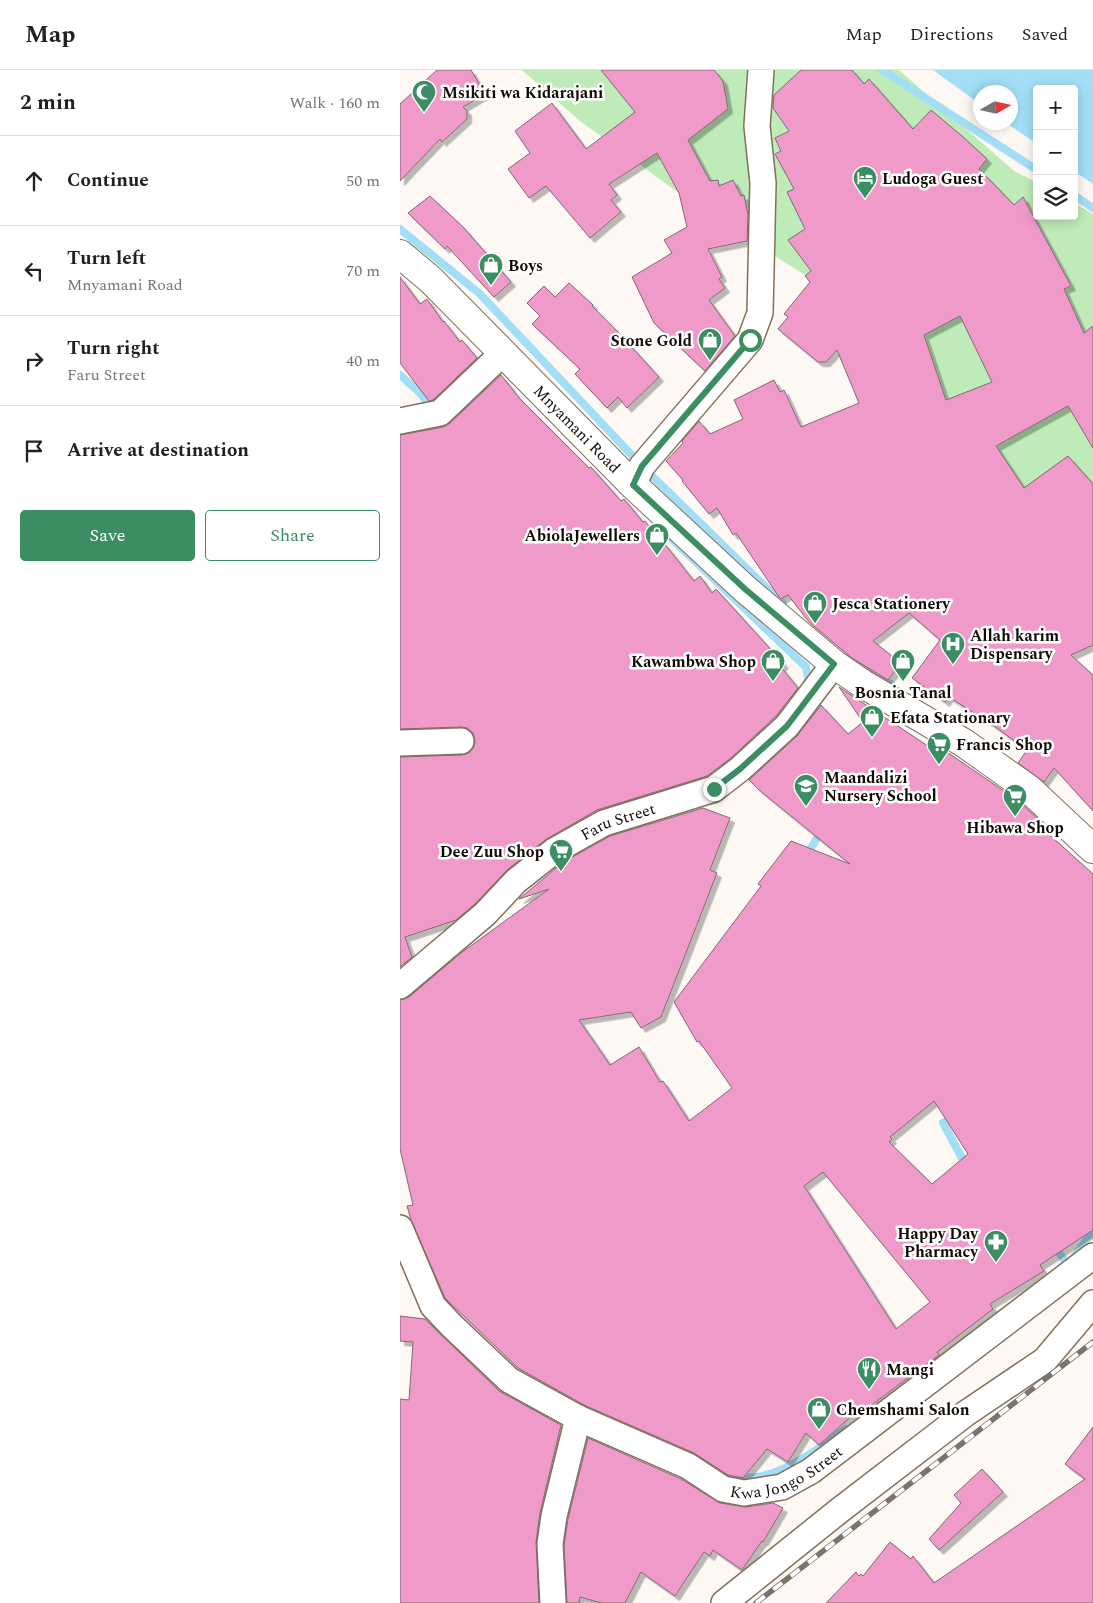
<!DOCTYPE html>
<html lang="en">
<head>
<meta charset="utf-8">
<style>
	body { margin:0; font-family:Spectral,serif; background:#f2f2f2; color:#202124 }
	.controls { position:absolute; right:15px; top:15px; display:grid; overflow:hidden; border-radius:5px; box-shadow:0 2px 12px #0003 }
	.controls button { width:45px; height:45px; display:grid; place-items:center; padding:0; border:0; border-bottom:1px solid #e0e0e0; background:#fff; color:#202124; font:25px sans-serif }
	.compass { position:absolute; left:573px; top:15px; width:45px; height:45px; border-radius:50%; background:#fff; box-shadow:0 2px 12px #0003; rotate:81deg }
	.stop { position:absolute; width:15px; height:15px; margin:-11px; border:4px solid #3a8e61; border-radius:50%; background:#fff }
	.stop.end { background:#3a8e61; border-color:#fff; box-shadow:0 1px 5px #0008 }
	.list { margin:0; padding:0; list-style:none }
	h2 { display:flex; justify-content:space-between; align-items:center; height:65px; margin:0; padding:0 20px; font-size:21px }
	h2 small { font-size:16px; font-weight:400; color:#757577 }
	.list li { display:grid; grid-template-columns:32px 1fr auto; gap:15px; align-items:center; box-sizing:border-box; height:90px; padding:0 20px; border-top:1px solid #e0e0e0 }
	.list b { display:block; font-size:19px; white-space:nowrap }
	.list p { margin:0; font-size:16px; white-space:nowrap; color:#757577 }
	.list em { font-size:16px; font-style:normal; color:#757577 }
	.actions { display:flex; gap:10px; padding:15px 20px }
	.actions a { flex:1; padding:11px 0; border:1px solid #3a8e61; border-radius:5px; text-align:center; font-size:18px; color:#3a8e61 }
	.actions .main { background:#3a8e61; color:#fff }
	.icon { flex:none; width:28px; height:28px; fill:none; stroke:currentColor; stroke-width:2; stroke-linecap:round; stroke-linejoin:round }
	.map { position:relative; flex:none; width:693px; height:1533px; overflow:hidden }
	header { display:flex; align-items:center; gap:30px; box-sizing:border-box; height:70px; padding:0 25px; background:#fff; border-bottom:1px solid #e0e0e0 }
	header strong { font-size:24px }
	nav { display:flex; gap:28px; margin-inline-start:auto; font-size:18px }
	main { display:flex }
	aside { flex:1; background:#fff }
	.map>svg:first-child { display:block }
</style>
</head>
<body>
<header>
<strong>Map</strong>
<nav><a>Map</a><a>Directions</a><a>Saved</a></nav>
</header>
<main>
<aside>
<h2>2 min<small>Walk · 160 m</small></h2>
<ul class="list">
<li><svg class="icon" aria-label="ahead" viewBox="0 0 24 24"><path d="M12 20V5M6 11l6-6 6 6"/></svg><div><b>Continue</b></div><em>50 m</em></li>
<li><svg class="icon" aria-label="left" viewBox="0 0 24 24"><path d="M17 20v-9H6M10 6l-5 5 5 5"/></svg><div><b>Turn left</b><p>Mnyamani Road</p></div><em>70 m</em></li>
<li><svg class="icon" aria-label="right" viewBox="0 0 24 24"><path d="M7 20v-9h11M14 6l5 5-5 5"/></svg><div><b>Turn right</b><p>Faru Street</p></div><em>40 m</em></li>
<li><svg class="icon" aria-label="arrive" viewBox="0 0 24 24"><path d="M6 21V4h12l-3 4 3 4H6"/></svg><div><b>Arrive at destination</b></div></li>
</ul>
<div class="actions"><a class="main">Save</a><a>Share</a></div>
</aside>
<div class="map">
<svg width="693" height="1533" viewBox="0 0 693 1533">
	<defs>
		<filter id="shadow"><feDropShadow dx="4.5" dy="4.5" stdDeviation="0" flood-color="#0004"/></filter>
	</defs>
	<rect width="100%" height="100%" fill="#fdf8f3"/>
	<polygon fill="#beebb8" points="122,0 499,0 613,100 637,113 637,146 674,146 674,133 693,144 693,534 510,291 405,205 298,137 180,51"/>
	<polygon fill="#a2dff6" points="533,0 693,0 693,114 674,101 674,19 637,19 637,74 606,53 610,52 610,22 580,22 580,34"/>
	<g fill="none" stroke-linecap="round" stroke-linejoin="round">
		<g stroke="#a2dff6" stroke-width="8">
			<polyline points="482,0 637,100"/>
			<polyline points="674,125 693,138"/>
			<polyline points="0,159 80,224 242,396 383,534"/>
			<polyline points="0,305 19,322 33,339"/>
			<polyline points="272,469 406,597 408,608 406,617"/>
			<polyline points="449,588 492,615"/>
			<polyline points="207,740 242,726 272,720"/>
			<polyline points="406,786 422,760"/>
			<polyline points="555,1046 543,1053 567,1097"/>
			<polyline points="654,1176 668,1195"/>
			<polyline points="671,1191 688,1168 693,1165"/>
			<path d="M333,1407C340,1407 349,1408 356,1407C387,1403 421,1377 445,1359"/>
		</g>
	</g>
	<g fill="#ef9ac8" stroke="#836775" fill-rule="evenodd" filter="url(#shadow)">
		<polygon points="37,0 71,0 85,24 63,37 67,41 67,49 42,72 40,69 0,111 0,34"/>
		<polygon points="201,0 314,0 323,11 328,39 288,70 310,111 318,110 319,116 333,110 341,126 344,125 348,145 347,171 308,179 322,207 319,209 325,218 309,230 335,266 305,301 254,253 232,207 272,183 264,170 287,157 279,123 257,83 209,114 217,125 211,130 221,142 190,168 146,116 129,128 108,99 130,83 115,61 152,33 186,79 235,42"/>
		<path d="M401,0H452L464,14L469,9L513,59L531,40L562,66L587,89L579,99L614,135L623,127L671,216L664,219L684,263L693,256V378L668,336L596,376L624,418L668,386L693,414V575L671,585L693,605V741L654,698L644,712L618,693L627,680L590,653L549,627L545,632L512,608L540,570L509,543L473,571L501,593L488,610L452,588L409,552L388,525L381,529L379,527L336,463L333,465L317,438L309,444L282,411L283,410L266,391L283,373L282,371L299,351L310,364L343,349L334,330L374,310L380,322L384,320L401,357L459,333L437,280L426,292H418L378,259L388,247L384,244L410,212L405,206L411,201L388,170L405,159L387,122L394,119L375,84L381,81L375,68L389,61L373,38L374,25ZM560,246L592,312L546,330L524,265Z"/>
		<polygon points="30,126 64,158 111,212 94,227 47,176 45,179 8,143"/>
		<polygon points="0,207 20,234 27,229 43,252 44,251 60,272 62,270 77,288 33,330 29,331 0,293"/>
		<polygon points="169,213 193,235 192,236 220,264 259,307 227,338 218,327 207,338 175,304 180,299 132,254 140,246 127,233 144,216 155,227"/>
		<polygon points="101,305 120,329 189,398 191,397 221,431 224,429 243,452 245,451 263,474 264,473 294,511 300,506 312,523 316,519 384,594 381,597 398,618 376,646 331,688 307,706 197,740 145,770 107,800 75,834 56,850 5,867 12,887 0,897 0,687 62,685 69,683 74,677 75,671 73,663 67,658 61,657 0,659 0,365 43,357 49,354"/>
		<path d="M439,617L540,684L544,680L620,732L645,756L643,759L693,804V1160L640,1195L644,1201L590,1234L593,1239L537,1282L539,1285L474,1333L460,1346L456,1342L419,1375L406,1363L388,1392L367,1379L343,1408L328,1405L294,1383L184,1335L118,1298L45,1228L11,1150L7,1136L13,1135L0,1079V930L9,927L61,883L149,819L119,829L162,793L210,766L303,738L330,748L310,800L317,803L261,947L241,958L231,942L179,950L210,995L239,977L260,1012L263,1011L289,1051L332,1018L299,971L297,972L274,932L361,816L358,814L391,771L450,794L359,720L349,710L397,666L421,635L448,664L463,652ZM534,1031L568,1084L532,1114L489,1072L492,1069L490,1067ZM423,1102L530,1232L496,1259L404,1116Z"/>
		<polygon points="0,1246 25,1249 99,1321 161,1355 140,1443 136,1472 139,1533 0,1533 0,1329 9,1330 13,1272 0,1271"/>
		<polygon points="693,1357 693,1533 426,1533 456,1502 459,1506 461,1504 463,1506 490,1472 511,1489 513,1486 534,1513 685,1409 665,1394"/>
		<polygon points="188,1368 281,1409 320,1433 346,1437 373,1433 383,1438 363,1472 362,1471 342,1500 313,1480 310,1486 304,1482 275,1526 241,1502 225,1533 201,1533 180,1527 179,1533 167,1533 164,1475 168,1449"/>
		<polygon points="582,1399 603,1422 539,1480 529,1469 561,1433 554,1425"/>
	</g>
	<g fill="none" stroke-linecap="round" stroke-linejoin="round">
		<defs>
			<g id="minor">
				<polyline points="0,351 40,343 103,283"/>
				<polyline points="233,415 242,396 350,270 360,243 363,113 357,56 361,0"/>
				<polyline points="0,673 61,671"/>
				<path id="s1" d="M0,916L85,844L116,811L154,781L204,753L314,719L340,699L387,656L434,594"/>
				<path id="s2" d="M0,1158L33,1236L52,1256L109,1310L178,1348L288,1396L323,1419L344,1423L382,1417L411,1401L693,1186"/>
				<polyline points="153,1533 150,1474 154,1446 178,1348"/>
				<polyline points="324,1533 440,1440 565,1344 645,1290 693,1233"/>
			</g>
			<g id="tertiary">
				<path id="s3" d="M0,184L31,210L233,415L345,519L434,594L463,614L564,673L630,720L693,779"/>
			</g>
		</defs>
		<use href="#minor" stroke="#84705a" stroke-width="28"/>
		<use href="#tertiary" stroke="#84705a" stroke-width="30"/>
		<use href="#minor" stroke="#fff" stroke-width="25"/>
		<use href="#tertiary" stroke="#fff" stroke-width="28"/>
		<defs>
			<polyline id="rail" points="356,1533 693,1272"/>
		</defs>
		<use href="#rail" stroke="#7a746d" stroke-width="5.5"/>
		<use href="#rail" stroke="#fff" stroke-width="4" stroke-dasharray="11" stroke-linecap="butt"/>
	</g>
	<g fill="none" stroke-linecap="round" stroke-linejoin="round">
		<polyline stroke="#3a8e61" stroke-width="6" points="314,719 340,699 387,656 434,594 345,519 233,415 242,396 350,270"/>
	</g>
	<defs>
		<symbol id="mosque-pin" viewBox="-11 -11 22 30"><path d="M0 17L-7.5 6A9.5 9.5 0 1 1 7.5 6Z" fill="#3a8e61" stroke="#fff"/><path d="M3.5-4.9A6 6 0 1 0 3.5 4.9A5 5 0 1 1 3.5-4.9Z" fill="#fff"/></symbol>
		<symbol id="hotel-pin" viewBox="-11 -11 22 30"><path d="M0 17L-7.5 6A9.5 9.5 0 1 1 7.5 6Z" fill="#3a8e61" stroke="#fff"/><path d="M-6-4.5h1.5V1H6V5H4.5V3h-9V5H-6ZM-4 0a1.8 1.8 0 1 1 3.6 0ZM.5 0V-2.5h3Q6-2.5 6 0Z" fill="#fff"/></symbol>
		<symbol id="shop-pin" viewBox="-11 -11 22 30"><path d="M0 17L-7.5 6A9.5 9.5 0 1 1 7.5 6Z" fill="#3a8e61" stroke="#fff"/><path d="M-5-2.5h2.3a2.7 3.5 0 0 1 5.4 0H5L5.5 6h-11ZM-1.5-2.5h3a1.5 2.3 0 0 0-3 0Z" fill="#fff"/></symbol>
		<symbol id="hospital-pin" viewBox="-11 -11 22 30"><path d="M0 17L-7.5 6A9.5 9.5 0 1 1 7.5 6Z" fill="#3a8e61" stroke="#fff"/><path d="M-5-5h3v3.5h4V-5h3V5h-3V1.5h-4V5h-3Z" fill="#fff"/></symbol>
		<symbol id="supermarket-pin" viewBox="-11 -11 22 30"><path d="M0 17L-7.5 6A9.5 9.5 0 1 1 7.5 6Z" fill="#3a8e61" stroke="#fff"/><path d="M-6-5.5h2.5l.6 2H6L4.5 2H-2.5L-4.4-4H-6ZM-1.5 3.2a1.3 1.3 0 1 0 .1 0ZM3 3.2a1.3 1.3 0 1 0 .1 0Z" fill="#fff"/></symbol>
		<symbol id="school-pin" viewBox="-11 -11 22 30"><path d="M0 17L-7.5 6A9.5 9.5 0 1 1 7.5 6Z" fill="#3a8e61" stroke="#fff"/><path d="M0-5L7-2L0 1L-7-2ZM-4 1L0 2.5L4 1V4Q0 6-4 4Z" fill="#fff"/></symbol>
		<symbol id="pharmacy-pin" viewBox="-11 -11 22 30"><path d="M0 17L-7.5 6A9.5 9.5 0 1 1 7.5 6Z" fill="#3a8e61" stroke="#fff"/><path d="M-2-6h4v4h4v4h-4v4h-4v-4h-4v-4h4Z" fill="#fff"/></symbol>
		<symbol id="restaurant-pin" viewBox="-11 -11 22 30"><path d="M0 17L-7.5 6A9.5 9.5 0 1 1 7.5 6Z" fill="#3a8e61" stroke="#fff"/><path d="M-5-6h1v4h1v-4h1v4h1v-4h1v5L-1.5 .5V6h-2V.5L-5-1ZM5-6V6H3V1.5H1.5Q1.5-4 5-6Z" fill="#fff"/></symbol>
	</defs>
	<g fill-rule="evenodd">
		<use href="#mosque-pin" x="10" y="8" width="28" height="38"/>
		<use href="#hotel-pin" x="451" y="94" width="28" height="38"/>
		<use href="#shop-pin" x="77" y="181" width="28" height="38"/>
		<use href="#shop-pin" x="296" y="256" width="28" height="38"/>
		<use href="#shop-pin" x="243" y="451" width="28" height="38"/>
		<use href="#shop-pin" x="401" y="519" width="28" height="38"/>
		<use href="#hospital-pin" x="539" y="560" width="28" height="38"/>
		<use href="#shop-pin" x="359" y="577" width="28" height="38"/>
		<use href="#shop-pin" x="489" y="577" width="28" height="38"/>
		<use href="#shop-pin" x="458" y="633" width="28" height="38"/>
		<use href="#supermarket-pin" x="525" y="660" width="28" height="38"/>
		<use href="#school-pin" x="392" y="702" width="28" height="38"/>
		<use href="#supermarket-pin" x="601" y="712" width="28" height="38"/>
		<use href="#supermarket-pin" x="147" y="767" width="28" height="38"/>
		<use href="#pharmacy-pin" x="582" y="1158" width="28" height="38"/>
		<use href="#restaurant-pin" x="455" y="1285" width="28" height="38"/>
		<use href="#shop-pin" x="405" y="1325" width="28" height="38"/>
	</g>
	<g text-anchor="middle" stroke-width="5" stroke-linejoin="round" paint-order="stroke">
		<g font-size="16" font-weight="bold" fill="#120b04" stroke="#fff" text-anchor="start">
			<text x="42" y="28">Msikiti wa Kidarajani</text>
			<text x="482" y="114">Ludoga Guest</text>
			<text x="108" y="201">Boys</text>
			<text x="292" y="276" text-anchor="end">Stone Gold</text>
			<text x="240" y="471" text-anchor="end">AbiolaJewellers</text>
			<text x="432" y="539">Jesca Stationery</text>
			<text x="570" y="571">Allah karim<tspan x="570" dy="18">Dispensary</tspan></text>
			<text x="356" y="597" text-anchor="end">Kawambwa Shop</text>
			<text x="503" y="628" text-anchor="middle">Bosnia Tanal</text>
			<text x="490" y="653">Efata Stationary</text>
			<text x="556" y="680">Francis Shop</text>
			<text x="424" y="713">Maandalizi<tspan x="424" dy="18">Nursery School</tspan></text>
			<text x="615" y="763" text-anchor="middle">Hibawa Shop</text>
			<text x="144" y="787" text-anchor="end">Dee Zuu Shop</text>
			<text x="578" y="1169" text-anchor="end">Happy Day<tspan x="578" dy="18">Pharmacy</tspan></text>
			<text x="486" y="1305">Mangi</text>
			<text x="436" y="1345">Chemshami Salon</text>
		</g>
		<g font-size="16" fill="#120b04" stroke="#fff">
			<text dy="6" stroke="none"><textPath href="#s3" startOffset="249">Mnyamani Road</textPath></text>
			<text dy="6" stroke="none"><textPath href="#s1" startOffset="276">Faru Street</textPath></text>
			<text dy="6" stroke="none"><textPath href="#s2" startOffset="500">Kwa Jongo Street</textPath></text>
		</g>
	</g>
</svg>
<div class="controls">
<button>+</button>
<button>−</button>
<button><svg class="icon" aria-label="layers" viewBox="0 0 24 24"><path d="M12 4l9 5-9 5-9-5zM3 14l9 5 9-5"/></svg></button>
</div>
<svg class="compass" viewBox="-18 -18 36 36"><path d="M0-13l5 13h-10z" fill="#e53935"/><path d="M0 13l5-13h-10z" fill="#757577"/></svg>
<div class="stop" style="left:350px;top:270px"></div>
<div class="stop end" style="left:314px;top:719px"></div>
</div>
</main>
</body>
</html>
